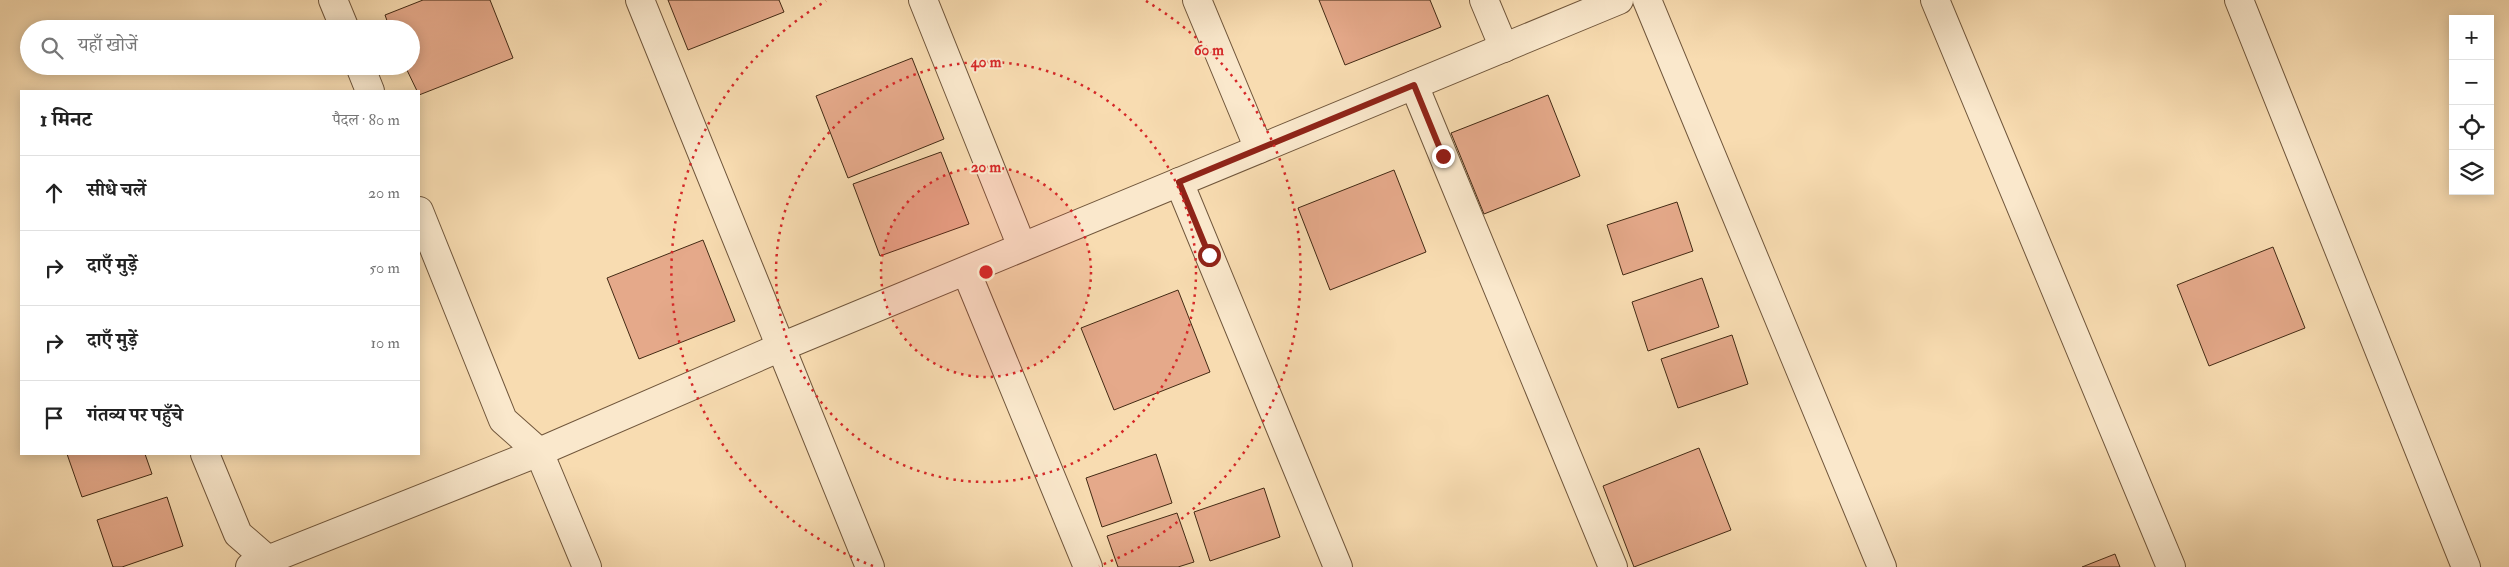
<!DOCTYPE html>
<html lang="hi">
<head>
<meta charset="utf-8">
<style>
	body { margin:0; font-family:"IM FELL Double Pica","Noto Serif Devanagari",serif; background:#f2f2f2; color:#222 }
	.controls { position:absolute; right:15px; top:15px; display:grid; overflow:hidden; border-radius:0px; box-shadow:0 2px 12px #0003 }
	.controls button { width:45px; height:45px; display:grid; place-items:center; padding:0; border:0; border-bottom:1px solid #e0e0e0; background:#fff; color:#222; font:25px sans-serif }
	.stop { position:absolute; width:15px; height:15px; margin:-11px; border:4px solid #8f2418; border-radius:50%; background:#fff }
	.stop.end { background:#8f2418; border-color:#fff; box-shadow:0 1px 5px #0008 }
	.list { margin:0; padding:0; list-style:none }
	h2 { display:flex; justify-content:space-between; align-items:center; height:65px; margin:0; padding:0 20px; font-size:21px }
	h2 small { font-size:16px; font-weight:400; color:#767676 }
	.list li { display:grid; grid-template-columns:32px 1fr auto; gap:15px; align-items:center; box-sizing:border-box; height:75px; padding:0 20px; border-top:1px solid #e0e0e0 }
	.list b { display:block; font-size:19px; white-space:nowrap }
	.list em { font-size:16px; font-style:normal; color:#767676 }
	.icon { flex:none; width:28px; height:28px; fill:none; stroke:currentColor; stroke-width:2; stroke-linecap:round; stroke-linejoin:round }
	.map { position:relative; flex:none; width:2509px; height:567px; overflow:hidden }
	.search { position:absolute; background:#fff; box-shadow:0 2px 12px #0003; left:20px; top:20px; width:400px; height:55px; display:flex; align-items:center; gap:12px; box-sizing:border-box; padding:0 18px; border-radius:28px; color:#767676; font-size:19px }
	.panel { position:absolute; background:#fff; box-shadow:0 2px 12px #0003; left:20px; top:90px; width:400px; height:365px; border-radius:0px }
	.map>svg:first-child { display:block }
</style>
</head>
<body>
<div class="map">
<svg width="2509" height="567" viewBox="0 0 2509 567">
	<rect width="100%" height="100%" fill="#f8dcb1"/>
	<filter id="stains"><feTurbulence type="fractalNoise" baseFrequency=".004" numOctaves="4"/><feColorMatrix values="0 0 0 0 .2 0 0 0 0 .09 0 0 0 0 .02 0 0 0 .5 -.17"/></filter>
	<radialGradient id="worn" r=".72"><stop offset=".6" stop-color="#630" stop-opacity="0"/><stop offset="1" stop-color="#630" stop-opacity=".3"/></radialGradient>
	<g fill="#e5a98a" stroke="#432a14">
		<polygon points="423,0 490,0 513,58 419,95 405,66 411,66 411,29 390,29 385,15"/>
		<polygon points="668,0 779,0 784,12 688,50"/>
		<polygon points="1319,0 1430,0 1441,27 1345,65"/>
		<polygon points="912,58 944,139 848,178 816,96"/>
		<polygon points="1548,95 1580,176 1484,214 1451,133"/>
		<polygon points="941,152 969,224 880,256 853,184"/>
		<polygon points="1394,170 1426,252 1330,290 1298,208"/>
		<polygon points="1677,202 1693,251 1623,275 1607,225"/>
		<polygon points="703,240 735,321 639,359 607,278"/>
		<polygon points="2273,247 2305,328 2209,366 2177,285"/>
		<polygon points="1702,278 1719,327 1648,351 1632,302"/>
		<polygon points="1178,290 1210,372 1114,410 1081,328"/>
		<polygon points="1732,335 1748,384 1678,408 1661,359"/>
		<polygon points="1699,448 1731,530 1634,567 1603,486"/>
		<polygon points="67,454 145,454 152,474 82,497"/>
		<polygon points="1156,454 1172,503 1102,527 1086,478"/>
		<polygon points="1264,488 1280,537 1210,561 1194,512"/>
		<polygon points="167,497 183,546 122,567 113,567 97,520"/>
		<polygon points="1177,513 1194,562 1178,567 1118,567 1107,536"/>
		<polygon points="2115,554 2120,567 2082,567"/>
	</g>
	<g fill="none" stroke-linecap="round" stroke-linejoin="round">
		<defs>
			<g id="minor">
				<polyline points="333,0 345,29"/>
				<polyline points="640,0 870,567"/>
				<polyline points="923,0 1022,247"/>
				<polyline points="1197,0 1259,149"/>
				<polyline points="1484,0 1504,48"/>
				<polyline points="1647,0 1882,567"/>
				<polyline points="1935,0 2171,567"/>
				<polyline points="2239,0 2466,567"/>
				<polyline points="360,66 370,91"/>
				<polyline points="1414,85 1613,567"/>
				<polyline points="1179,182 1338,567"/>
				<polyline points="419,211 503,420 539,452 587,567"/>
				<polyline points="966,271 1088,567"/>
				<polyline points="205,454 238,534 268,560 270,567"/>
				<polyline points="250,567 539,452 781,347 1619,0"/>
			</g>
		</defs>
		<use href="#minor" stroke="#70563b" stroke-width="30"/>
		<use href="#minor" stroke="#fae8cc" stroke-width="28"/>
	</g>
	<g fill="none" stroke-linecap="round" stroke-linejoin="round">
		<polyline stroke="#8f2418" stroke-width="6" points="1209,255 1179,182 1414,85 1443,156"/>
	</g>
	<circle cx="986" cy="272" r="105" fill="#d62828" fill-opacity=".12"/>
	<g fill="none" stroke="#d62828" stroke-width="2.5" stroke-dasharray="2.5 5">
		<circle cx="986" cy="272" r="105"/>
		<circle cx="986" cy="272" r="210"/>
		<path d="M873 566A315 315 0 0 1 826 1M1146 1A315 315 0 0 1 1099 566"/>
	</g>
	<circle cx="986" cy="272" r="8" fill="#d62828" stroke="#fae8cc" stroke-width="2.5"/>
	<g font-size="15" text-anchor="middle" font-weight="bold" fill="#d62828" stroke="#fae8cc" stroke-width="4" stroke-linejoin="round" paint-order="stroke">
		<text x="1209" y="55">60 m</text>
		<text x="986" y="67">40 m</text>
		<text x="986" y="172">20 m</text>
	</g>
	<rect width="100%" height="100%" filter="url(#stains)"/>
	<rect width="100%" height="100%" fill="url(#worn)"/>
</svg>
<div class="controls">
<button>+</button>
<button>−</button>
<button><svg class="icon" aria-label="locate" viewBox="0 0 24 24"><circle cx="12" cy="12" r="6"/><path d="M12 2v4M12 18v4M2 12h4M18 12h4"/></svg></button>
<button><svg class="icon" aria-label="layers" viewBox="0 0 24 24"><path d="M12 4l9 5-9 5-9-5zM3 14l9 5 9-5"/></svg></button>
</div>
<div class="stop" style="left:1209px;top:255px"></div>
<div class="stop end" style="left:1443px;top:156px"></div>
<div class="search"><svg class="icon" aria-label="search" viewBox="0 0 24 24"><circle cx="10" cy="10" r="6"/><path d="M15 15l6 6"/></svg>यहाँ खोजें</div>
<section class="panel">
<h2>1 मिनट<small>पैदल · 80 m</small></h2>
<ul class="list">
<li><svg class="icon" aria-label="ahead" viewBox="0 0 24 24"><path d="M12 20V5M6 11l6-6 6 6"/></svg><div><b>सीधे चलें</b></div><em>20 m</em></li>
<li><svg class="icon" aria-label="right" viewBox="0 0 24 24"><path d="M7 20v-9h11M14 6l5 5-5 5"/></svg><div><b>दाएँ मुड़ें</b></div><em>50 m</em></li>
<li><svg class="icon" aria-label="right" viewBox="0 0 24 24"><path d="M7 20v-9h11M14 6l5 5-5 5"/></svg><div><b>दाएँ मुड़ें</b></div><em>10 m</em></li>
<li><svg class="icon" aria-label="arrive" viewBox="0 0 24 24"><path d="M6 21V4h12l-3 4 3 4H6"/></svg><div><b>गंतव्य पर पहुँचे</b></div></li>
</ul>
</section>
</div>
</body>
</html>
